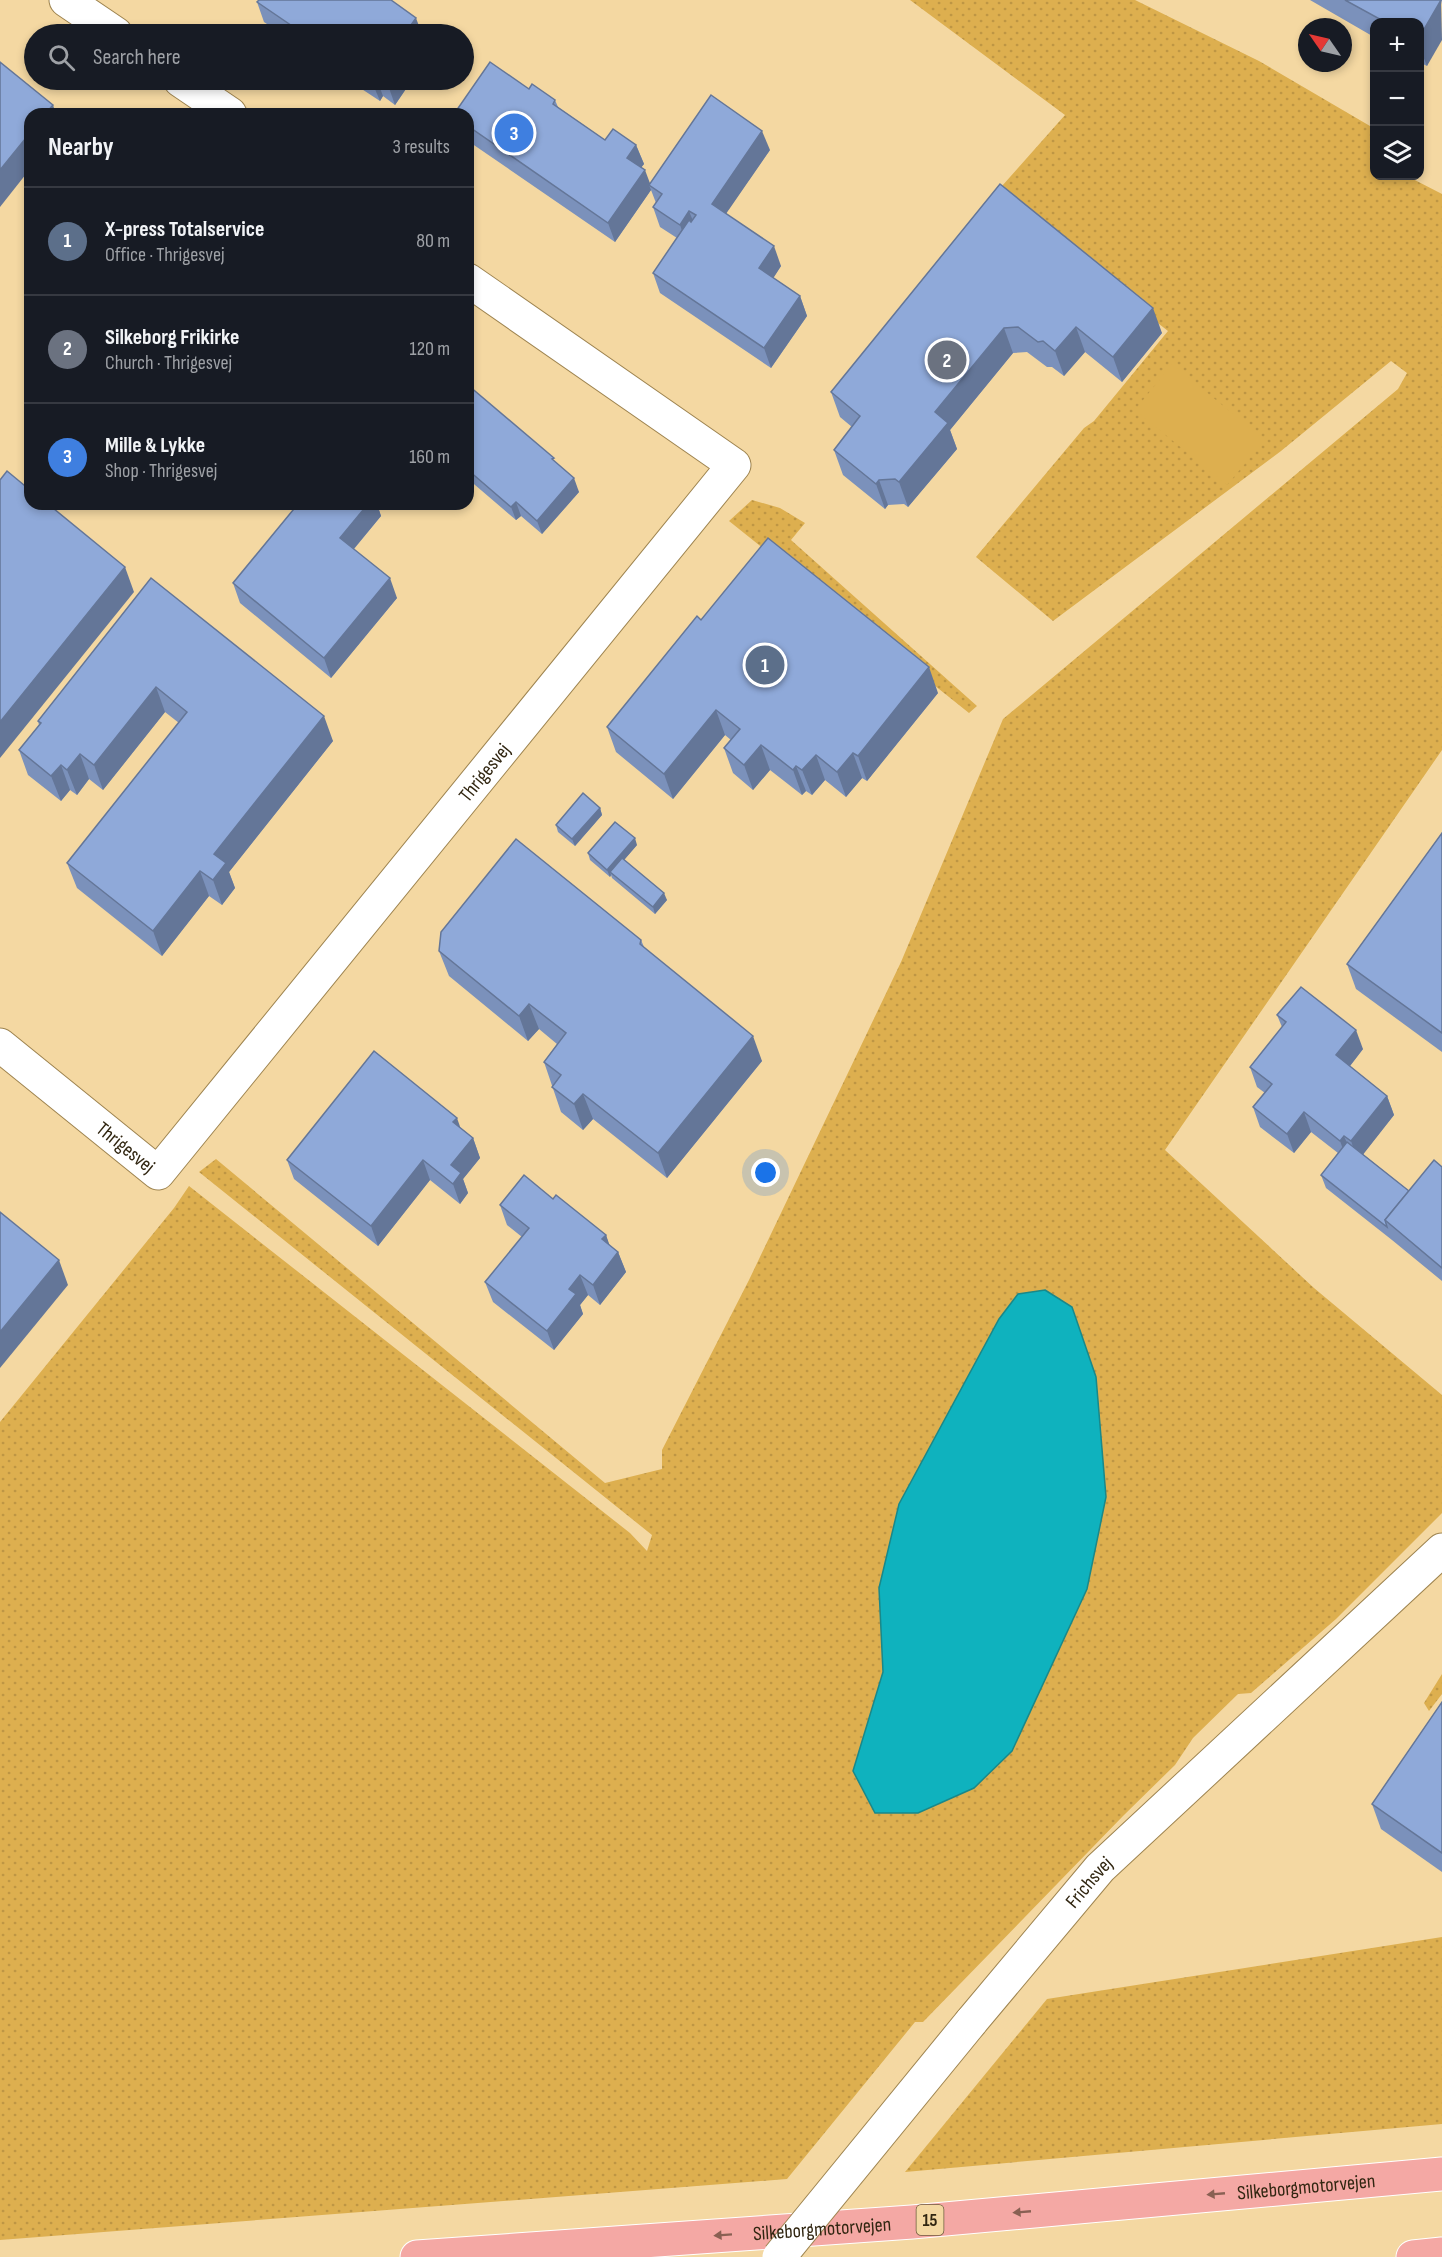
<!DOCTYPE html>
<html lang="en">
<head>
<meta charset="utf-8">
<style>
	body { margin:0; font-family:"Sofia Sans Condensed",sans-serif; background:#20242c; color:#f1f3f6 }
	.controls { position:absolute; right:18px; top:18px; display:grid; overflow:hidden; border-radius:12px; box-shadow:0 3px 9px #0003 }
	.controls button { width:54px; height:54px; display:grid; place-items:center; padding:0; border:0; border-bottom:2px solid #363941; background:#171b24; color:#f1f3f6; font:30px sans-serif }
	.compass { position:absolute; left:1298px; top:18px; width:54px; height:54px; border-radius:50%; background:#171b24; box-shadow:0 3px 9px #0003; rotate:304deg }
	.you { position:absolute; left:766px; top:1173px; width:21px; height:21px; margin:-15px; border:4px solid #fff; border-radius:50%; background:#1a73e8; box-shadow:0 0 0 9px #1a73e833 }
	.badge { display:grid; place-items:center; width:39px; height:39px; border-radius:50%; background:#8c9099; color:#fff; font-size:20px; font-weight:700 }
	.pin { position:absolute; translate:-50% -50%; border:3px solid #fff; box-shadow:0 2px 6px #0006 }
	.list { margin:0; padding:0; list-style:none }
	h2 { display:flex; justify-content:space-between; align-items:center; height:78px; margin:0; padding:0 24px; font-size:26px }
	h2 small { font-size:20px; font-weight:400; color:#9ea1a6 }
	.list li { display:grid; grid-template-columns:39px 1fr auto; gap:18px; align-items:center; box-sizing:border-box; height:108px; padding:0 24px; border-top:2px solid #363941 }
	.list b { display:block; font-size:22px; white-space:nowrap }
	.list p { margin:0; font-size:20px; white-space:nowrap; color:#9ea1a6 }
	.list em { font-size:20px; font-style:normal; color:#9ea1a6 }
	.icon { flex:none; width:33px; height:33px; fill:none; stroke:currentColor; stroke-width:2; stroke-linecap:round; stroke-linejoin:round }
	.map { position:relative; flex:none; width:1442px; height:2257px; overflow:hidden }
	.search { position:absolute; background:#171b24; box-shadow:0 3px 9px #0003; left:24px; top:24px; width:450px; height:66px; display:flex; align-items:center; gap:15px; box-sizing:border-box; padding:0 21px; border-radius:33px; color:#9ea1a6; font-size:22px }
	.panel { position:absolute; background:#171b24; box-shadow:0 3px 9px #0003; left:24px; top:108px; width:450px; height:402px; border-radius:18px }
	.map>svg:first-child { display:block }
</style>
</head>
<body>
<div class="map">
<svg width="1442" height="2257" viewBox="0 0 1442 2257">
	<defs>
		<pattern id="grass-dots" width="8" height="8" patternUnits="userSpaceOnUse" patternTransform="scale(1.5)"><rect width="8" height="8" fill="#ddaf4f"/><path d="M2 2h.1M6 6h.1" fill="none" stroke="#be9644" stroke-width="1.8" stroke-linecap="round"/></pattern>
	</defs>
	<rect width="100%" height="100%" fill="#f4d8a2"/>
	<g fill="url(#grass-dots)">
		<polygon points="910,0 1135,0 1259,61 1370,126 1374,134 1374,176 1407,176 1442,194 1442,750 1165,1150 1314,1288 1442,1395 1442,1513 1336,1619 1251,1693 1238,1694 1193,1738 1175,1765 1123,1816 923,2022 915,2022 787,2179 0,2240 0,1422 174,1208 189,1186 630,1533 647,1551 652,1535 199,1172 216,1159 605,1483 662,1469 662,1450 749,1280 901,962 1003,719 1398,389 1407,373 1391,361 1281,451 1053,621 976,557 1084,428 1094,421 1168,331 994,195 1065,115"/>
		<polygon points="752,500 780,508 805,523 791,540 977,706 969,713 729,521"/>
		<polygon points="1442,1674 1442,1694 1429,1711 1424,1703"/>
		<polygon points="1442,1937 1442,2124 905,2172 1047,1999"/>
	</g>
	<polygon fill="#ddaf4f" points="1172,364 1265,440 1227,485 1135,410"/>
	<polygon fill="#0fb2be" stroke="#19888a" stroke-width="1.5" points="1045,1290 1072,1307 1096,1377 1106,1497 1087,1589 1012,1751 974,1788 918,1813 875,1813 853,1771 883,1672 879,1588 899,1504 999,1319 1018,1294"/>
	<g fill="none" stroke-linecap="round" stroke-linejoin="round">
		<defs>
			<g id="minor">
				<polyline points="66,0 116,34"/>
				<polyline points="180,80 230,114"/>
				<path id="s1" d="M0,1045L158,1173L734,465L468,280"/>
				<path id="s2" d="M971,2022L1100,1868L1442,1550"/>
			</g>
			<g id="motorway">
				<path id="s3" d="M417,2257L912,2222L1442,2174"/>
				<polyline points="1413,2257 1442,2254"/>
			</g>
		</defs>
		<use href="#minor" stroke="#9e8450" stroke-width="35"/>
		<use href="#motorway" stroke="#fff" stroke-width="35"/>
		<use href="#minor" stroke="#fff" stroke-width="33"/>
		<use href="#motorway" stroke="#f4a8a4" stroke-width="33"/>
		<defs>
			<polyline id="minor-bridge" points="779,2257 971,2022"/>
		</defs>
		<use href="#minor-bridge" stroke="#9e8450" stroke-width="35" stroke-linecap="butt"/>
		<use href="#minor-bridge" stroke="#fff" stroke-width="33"/>
	</g>
	<g fill="#7b91bb">
		<polygon points="1310,0 1442,0 1427,66 1419,62 1419,22 1374,22 1374,37"/>
		<polygon points="257,2 422,34 282,34 264,22"/>
		<polygon points="348,80 412,80 395,105 383,96 380,101"/>
		<polygon points="529,89 555,100 558,107 605,140 636,145 644,164 641,167 650,184 770,150 726,213 781,266 773,278 800,296 807,316 771,368 660,293 653,273 677,238 660,227 653,207 656,203 651,190 615,242 468,141 468,114"/>
		<polygon points="1000,184 1162,333 1122,382 1085,352 1064,376 1052,367 1047,367 1027,352 1013,353 950,430 957,449 908,507 904,504 888,505 885,509 843,475 834,450 852,427 840,417 831,392"/>
		<polygon points="468,386 555,462 579,492 542,534 521,516 516,520 468,479"/>
		<polygon points="298,504 377,504 381,516 354,549 397,598 331,678 240,603 233,583"/>
		<polygon points="151,578 333,741 229,872 235,888 222,905 209,896 162,956 77,888 67,863 179,723 165,712 103,790 89,779 77,795 70,790 61,801 28,775 19,750 39,725 38,721"/>
		<polygon points="701,620 938,693 867,781 862,778 846,797 825,780 812,795 806,791 802,795 770,770 753,790 733,773 724,748 731,740 725,735 673,799 616,752 607,727"/>
		<polygon points="600,808 602,815 575,846 558,832 556,825"/>
		<polygon points="1442,833 1442,1052 1356,989 1347,964"/>
		<polygon points="637,845 624,860 667,900 655,914 612,878 611,875 610,877 590,860 588,853"/>
		<polygon points="641,940 644,947 762,1061 667,1178 593,1119 583,1130 561,1112 544,1062 557,1044 539,1029 528,1041 449,976 439,951"/>
		<polygon points="1277,1015 1363,1049 1350,1066 1387,1096 1394,1115 1363,1154 1409,1191 1442,1167 1442,1281 1392,1240 1326,1188 1321,1175 1338,1153 1311,1132 1294,1153 1260,1127 1253,1107 1265,1093 1257,1087 1250,1067 1282,1027"/>
		<polygon points="461,1128 473,1138 480,1158 463,1179 468,1193 460,1204 430,1180 378,1246 294,1179 287,1160"/>
		<polygon points="553,1199 606,1235 609,1245 618,1252 626,1272 600,1305 588,1295 580,1305 583,1314 554,1350 493,1302 485,1282 522,1237 507,1225 500,1205"/>
		<polygon points="1442,1702 1442,1872 1381,1829 1372,1804"/>
	</g>
	<g fill="#647698">
		<polygon points="1441,0 1442,40 1427,66 1419,46 1419,38"/>
		<polygon points="416,18 422,34 407,34 406,32"/>
		<polygon points="374,80 377,80 383,96 380,101 372,82"/>
		<polygon points="392,80 412,80 395,105 388,85"/>
		<polygon points="53,105 56,114 45,114"/>
		<polygon points="762,131 770,150 719,224 712,204"/>
		<polygon points="30,133 30,169 0,207 0,170"/>
		<polygon points="636,145 644,164 634,177 627,158"/>
		<polygon points="645,170 651,186 649,185 651,190 615,242 608,223"/>
		<polygon points="689,211 697,231 687,245 680,225"/>
		<polygon points="774,246 781,266 767,288 759,268"/>
		<polygon points="800,296 807,316 771,368 764,348"/>
		<polygon points="1153,308 1162,333 1122,382 1113,357"/>
		<polygon points="1076,327 1085,352 1064,376 1055,351"/>
		<polygon points="1004,328 1013,353 950,430 957,449 908,507 899,482 935,412"/>
		<polygon points="574,478 579,492 542,534 537,521"/>
		<polygon points="879,480 888,505 885,509 876,484"/>
		<polygon points="516,502 521,516 516,520 511,507"/>
		<polygon points="368,504 377,504 381,516 347,557 340,538"/>
		<polygon points="125,567 134,592 0,758 0,722"/>
		<polygon points="390,578 397,598 331,678 324,658"/>
		<polygon points="929,667 938,693 867,781 858,756"/>
		<polygon points="156,687 165,712 103,790 94,765"/>
		<polygon points="716,710 725,735 673,799 664,774"/>
		<polygon points="324,716 333,741 229,872 235,888 222,905 213,880 214,854"/>
		<polygon points="761,745 770,770 753,790 744,765"/>
		<polygon points="853,753 862,778 846,797 837,772"/>
		<polygon points="80,754 89,779 77,795 67,770"/>
		<polygon points="816,755 825,780 812,795 802,770"/>
		<polygon points="61,765 70,790 61,801 51,776"/>
		<polygon points="796,766 806,791 802,795 793,770"/>
		<polygon points="600,808 602,815 575,846 572,839"/>
		<polygon points="635,838 637,845 612,874 610,872 611,875 610,877 607,870"/>
		<polygon points="200,871 209,896 162,956 153,931"/>
		<polygon points="664,893 667,900 655,914 653,907"/>
		<polygon points="529,1004 539,1029 528,1041 519,1016"/>
		<polygon points="1356,1030 1363,1049 1343,1075 1336,1055"/>
		<polygon points="753,1036 762,1061 667,1178 658,1153"/>
		<polygon points="583,1094 593,1119 583,1130 574,1104"/>
		<polygon points="1387,1096 1394,1115 1358,1161 1351,1141"/>
		<polygon points="1304,1112 1311,1132 1294,1153 1287,1134"/>
		<polygon points="457,1118 464,1138 453,1122"/>
		<polygon points="1344,1136 1352,1155 1347,1160 1340,1141"/>
		<polygon points="473,1138 480,1158 463,1179 468,1193 460,1204 453,1184 451,1165"/>
		<polygon points="423,1160 430,1180 378,1246 371,1226"/>
		<polygon points="606,1235 613,1255 602,1239"/>
		<polygon points="618,1252 626,1272 600,1305 593,1285"/>
		<polygon points="59,1260 68,1285 0,1368 0,1332"/>
		<polygon points="580,1275 588,1295 580,1305 583,1314 554,1350 547,1331 569,1289"/>
	</g>
	<g fill="#8fa9d9" stroke="#647698" stroke-width="1.5">
		<polygon points="259,0 391,0 416,18 406,32 409,34 304,34 257,2"/>
		<polygon points="1345,0 1441,0 1419,38 1419,22 1385,22"/>
		<polygon points="0,62 53,105 45,114 30,114 30,133 0,170"/>
		<polygon points="490,62 529,89 532,84 555,100 553,104 605,140 613,129 636,145 627,158 645,170 608,223 468,126 468,114 454,114"/>
		<polygon points="380,80 392,80 388,85"/>
		<polygon points="711,95 762,131 712,204 774,246 759,268 800,296 764,348 653,273 689,220 691,222 696,215 689,211 680,225 653,207 662,194 649,185"/>
		<polygon points="1000,184 1153,308 1113,357 1076,327 1055,351 1043,341 1038,342 1018,327 1004,328 935,412 948,423 899,482 895,479 879,480 876,484 834,450 860,416 831,392"/>
		<polygon points="468,386 469,386 554,458 552,459 574,478 537,521 516,502 511,507 468,470"/>
		<polygon points="7,471 30,490 30,504 48,504 125,567 0,722 0,480"/>
		<polygon points="298,504 368,504 340,538 390,578 324,658 233,583"/>
		<polygon points="768,538 929,667 858,756 853,753 837,772 816,755 802,770 796,766 793,770 761,745 744,765 724,748 740,729 716,710 664,774 607,727 697,616 701,620"/>
		<polygon points="151,578 324,716 214,854 226,863 213,880 200,871 153,931 67,863 187,712 156,687 94,765 80,754 67,770 61,765 51,776 19,750 41,723 38,721"/>
		<polygon points="583,793 600,808 572,839 556,825"/>
		<polygon points="615,822 635,838 607,870 588,853"/>
		<polygon points="1442,833 1442,1033 1347,964"/>
		<polygon points="516,839 641,940 640,944 753,1036 658,1153 583,1094 574,1104 552,1087 561,1075 544,1062 566,1033 529,1004 519,1016 439,951 441,932"/>
		<polygon points="622,858 664,893 653,907 610,872"/>
		<polygon points="1301,987 1356,1030 1336,1055 1387,1096 1351,1141 1344,1136 1340,1141 1304,1112 1287,1134 1253,1107 1272,1084 1250,1067 1286,1022 1277,1015"/>
		<polygon points="374,1051 457,1118 453,1122 473,1138 451,1165 461,1173 453,1184 423,1160 371,1226 287,1160"/>
		<polygon points="1347,1142 1409,1191 1385,1220 1387,1227 1321,1175"/>
		<polygon points="1434,1160 1442,1167 1442,1268 1385,1220"/>
		<polygon points="524,1175 553,1199 556,1195 606,1235 602,1239 618,1252 593,1285 580,1275 569,1289 576,1294 547,1331 485,1282 529,1228 500,1205"/>
		<polygon points="0,1212 59,1260 0,1332"/>
		<polygon points="1442,1702 1442,1853 1372,1804"/>
	</g>
	<defs><path id="oneway-solid" d="M-6-.8H1V-3.2L6.5 0L1 3.2V.8H-6Z" transform="scale(1.5)"/></defs>
	<g fill="#896053">
		<use href="#oneway-solid" transform="translate(1216 2194) rotate(175)"/>
		<use href="#oneway-solid" transform="translate(1022 2212) rotate(175)"/>
		<use href="#oneway-solid" transform="translate(723 2235) rotate(176)"/>
	</g>
	<g text-anchor="middle" stroke-width="4.5" stroke-linejoin="round" paint-order="stroke">
		<rect fill="#f4d8a2" stroke="#6c5b3c" stroke-width="1.5" x="916.5" y="2205" width="27" height="30" rx="4.5"/>
		<g font-size="18" font-weight="bold" fill="#312611">
			<text x="930" y="2226">15</text>
		</g>
		<g font-size="20" fill="#312611" stroke="#f4d8a2">
			<text dy="7" stroke="none"><textPath href="#s1" startOffset="720">Thrigesvej</textPath></text>
			<text dy="7" stroke="none"><textPath href="#s1" startOffset="162">Thrigesvej</textPath></text>
			<text dy="7" stroke="none"><textPath href="#s2" startOffset="183">Frichsvej</textPath></text>
			<text dy="7" stroke="none"><textPath href="#s3" startOffset="892">Silkeborgmotorvejen</textPath></text>
			<text dy="7" stroke="none"><textPath href="#s3" startOffset="406">Silkeborgmotorvejen</textPath></text>
		</g>
	</g>
</svg>
<div class="controls">
<button>+</button>
<button>−</button>
<button><svg class="icon" aria-label="layers" viewBox="0 0 24 24"><path d="M12 4l9 5-9 5-9-5zM3 14l9 5 9-5"/></svg></button>
</div>
<svg class="compass" viewBox="-18 -18 36 36"><path d="M0-13l5 13h-10z" fill="#e53935"/><path d="M0 13l5-13h-10z" fill="#9ea1a6"/></svg>
<div class="you"></div>
<div class="pin badge" style="left:765px;top:665px;background:#5c6f8a">1</div>
<div class="pin badge" style="left:947px;top:360px;background:#6b7280">2</div>
<div class="pin badge" style="left:514px;top:133px;background:#3f7fe0">3</div>
<div class="search"><svg class="icon" aria-label="search" viewBox="0 0 24 24"><circle cx="10" cy="10" r="6"/><path d="M15 15l6 6"/></svg>Search here</div>
<section class="panel">
<h2>Nearby<small>3 results</small></h2>
<ul class="list">
<li><span class="badge" style="background:#5c6f8a">1</span><div><b>X-press Totalservice</b><p>Office · Thrigesvej</p></div><em>80 m</em></li>
<li><span class="badge" style="background:#6b7280">2</span><div><b>Silkeborg Frikirke</b><p>Church · Thrigesvej</p></div><em>120 m</em></li>
<li><span class="badge" style="background:#3f7fe0">3</span><div><b>Mille &amp; Lykke</b><p>Shop · Thrigesvej</p></div><em>160 m</em></li>
</ul>
</section>
</div>
</body>
</html>
